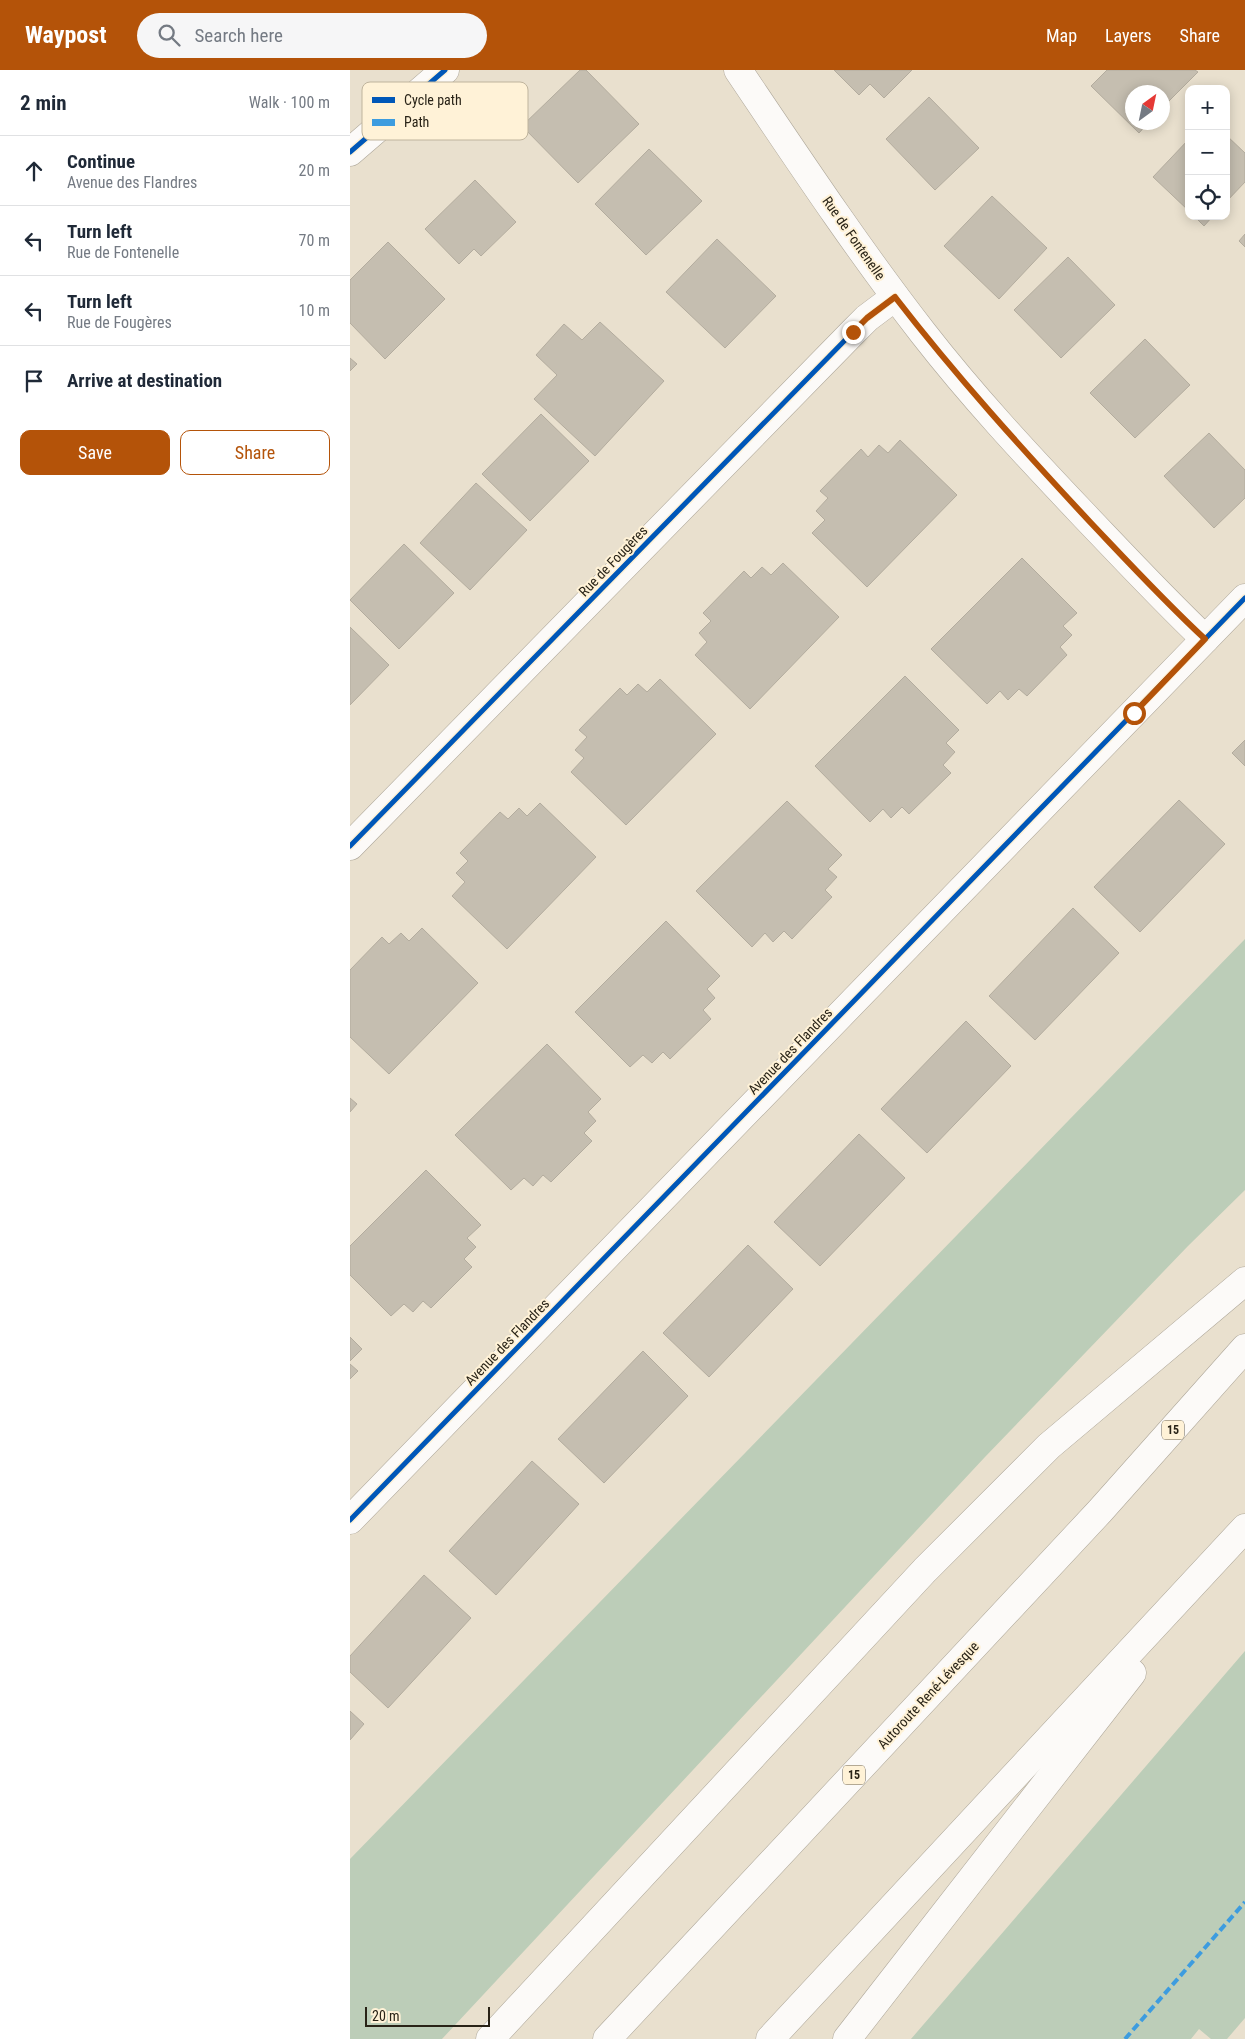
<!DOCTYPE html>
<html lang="en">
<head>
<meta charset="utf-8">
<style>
	body { margin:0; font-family:"Roboto Condensed",sans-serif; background:#f6f6f7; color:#1f2937 }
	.controls { position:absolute; right:15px; top:15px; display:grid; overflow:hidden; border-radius:10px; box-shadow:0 2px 12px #0003 }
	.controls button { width:45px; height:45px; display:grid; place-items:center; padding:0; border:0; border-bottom:1px solid #e0e1e3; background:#fff; color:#1f2937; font:25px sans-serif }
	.compass { position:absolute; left:775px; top:15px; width:45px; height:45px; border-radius:50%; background:#fff; box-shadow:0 2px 12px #0003; rotate:33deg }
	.scale { position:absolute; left:15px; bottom:12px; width:125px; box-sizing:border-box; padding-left:5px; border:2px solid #292317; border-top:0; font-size:14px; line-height:18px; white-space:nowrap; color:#292317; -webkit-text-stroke:4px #fff2d7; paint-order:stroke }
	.stop { position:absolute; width:15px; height:15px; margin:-11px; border:4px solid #b45309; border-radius:50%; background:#fff }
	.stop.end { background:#b45309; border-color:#fff; box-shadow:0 1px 5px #0008 }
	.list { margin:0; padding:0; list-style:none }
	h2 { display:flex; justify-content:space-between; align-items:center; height:65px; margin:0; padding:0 20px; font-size:21px }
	h2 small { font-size:16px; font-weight:400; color:#747a83 }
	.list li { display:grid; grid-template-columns:32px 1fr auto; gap:15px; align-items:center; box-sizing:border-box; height:70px; padding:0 20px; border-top:1px solid #e0e1e3 }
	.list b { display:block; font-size:19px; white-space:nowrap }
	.list p { margin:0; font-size:16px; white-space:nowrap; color:#747a83 }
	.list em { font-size:16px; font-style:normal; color:#747a83 }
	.actions { display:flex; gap:10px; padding:15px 20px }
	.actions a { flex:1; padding:11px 0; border:1px solid #b45309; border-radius:10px; text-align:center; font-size:18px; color:#b45309 }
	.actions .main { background:#b45309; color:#fff }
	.icon { flex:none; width:28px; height:28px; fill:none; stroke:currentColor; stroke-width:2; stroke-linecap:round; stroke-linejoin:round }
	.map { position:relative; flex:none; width:895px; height:1969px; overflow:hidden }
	header { display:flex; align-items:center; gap:30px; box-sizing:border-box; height:70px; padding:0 25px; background:#b45309; color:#fff }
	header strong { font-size:24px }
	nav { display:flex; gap:28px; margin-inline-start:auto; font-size:18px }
	.search { width:350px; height:45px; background:#f6f6f7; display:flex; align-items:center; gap:12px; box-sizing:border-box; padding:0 18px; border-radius:28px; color:#747a83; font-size:19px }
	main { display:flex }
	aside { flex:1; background:#fff }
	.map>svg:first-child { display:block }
</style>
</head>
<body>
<header>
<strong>Waypost</strong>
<div class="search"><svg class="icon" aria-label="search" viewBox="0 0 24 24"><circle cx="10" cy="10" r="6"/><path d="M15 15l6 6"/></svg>Search here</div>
<nav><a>Map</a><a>Layers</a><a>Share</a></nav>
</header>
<main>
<aside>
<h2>2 min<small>Walk · 100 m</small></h2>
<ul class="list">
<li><svg class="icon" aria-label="ahead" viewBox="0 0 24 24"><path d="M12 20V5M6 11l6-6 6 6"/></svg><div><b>Continue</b><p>Avenue des Flandres</p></div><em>20 m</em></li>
<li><svg class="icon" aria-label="left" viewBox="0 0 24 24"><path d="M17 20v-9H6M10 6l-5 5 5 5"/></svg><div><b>Turn left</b><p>Rue de Fontenelle</p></div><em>70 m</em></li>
<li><svg class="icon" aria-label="left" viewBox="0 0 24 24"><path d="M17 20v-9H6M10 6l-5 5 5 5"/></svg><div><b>Turn left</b><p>Rue de Fougères</p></div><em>10 m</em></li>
<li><svg class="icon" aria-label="arrive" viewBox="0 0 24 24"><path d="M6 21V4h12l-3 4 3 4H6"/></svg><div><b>Arrive at destination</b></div></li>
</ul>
<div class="actions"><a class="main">Save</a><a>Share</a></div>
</aside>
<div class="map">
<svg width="895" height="1969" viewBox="0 0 895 1969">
	<rect width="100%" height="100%" fill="#e9e0ce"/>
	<g fill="#bccdb8">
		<polygon points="895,869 895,1120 838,1176 635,1387 92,1969 0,1969 0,1789"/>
		<polygon points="895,1581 895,1948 877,1969 861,1969 849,1959 841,1969 561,1969"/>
	</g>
	<g fill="#c5beb0" stroke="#b3ac9e">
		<polygon points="230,0 236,0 289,54 228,113 172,56"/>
		<polygon points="484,0 562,0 534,28 520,14 509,25"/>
		<polygon points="757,0 845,0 848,2 812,38 812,22 782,22 782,52 799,52 789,63 741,16"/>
		<polygon points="579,27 629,78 585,120 536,69"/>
		<polygon points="876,65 895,83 895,112 876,132"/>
		<polygon points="839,69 839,141 803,107"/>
		<polygon points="299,79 352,131 296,185 245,134"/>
		<polygon points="125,110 166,152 131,186 124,179 109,194 75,159"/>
		<polygon points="642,126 697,178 649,229 594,176"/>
		<polygon points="844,146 863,146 854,156"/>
		<polygon points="895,164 895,177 889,171"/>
		<polygon points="367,169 426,226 375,278 316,222"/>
		<polygon points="38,172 95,229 35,289 0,253 0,210"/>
		<polygon points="718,187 765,235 711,288 664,240"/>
		<polygon points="250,252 314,311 245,386 184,329 207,305 186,285 214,254 232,270"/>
		<polygon points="795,269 840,315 785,368 740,323"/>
		<polygon points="0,288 7,294 0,301"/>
		<polygon points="191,344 239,391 180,451 132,404"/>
		<polygon points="859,363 895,400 895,428 864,458 814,406"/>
		<polygon points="550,370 607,425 517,517 462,463 475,450 466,441 478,428 470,421 511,379 518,387 529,375 538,383"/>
		<polygon points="126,413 177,460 120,520 70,473"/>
		<polygon points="54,474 104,523 49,579 0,530"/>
		<polygon points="672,488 727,543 713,556 722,565 710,577 717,585 677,626 669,619 658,630 650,621 637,634 581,579"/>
		<polygon points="433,493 489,547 400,639 345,585 357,572 349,563 361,551 353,543 394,501 401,508 412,497 421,505"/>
		<polygon points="0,557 39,595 0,635"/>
		<polygon points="555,606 609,660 596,673 605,682 593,695 601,703 559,744 552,737 541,748 533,739 520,752 465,696"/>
		<polygon points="310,609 366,664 276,755 221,702 234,688 225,680 237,667 229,660 270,618 277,625 288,614 297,622"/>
		<polygon points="895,670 895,696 882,683"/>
		<polygon points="829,730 875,774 790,862 744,817"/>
		<polygon points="437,731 492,785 478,799 487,807 475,820 482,827 442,869 434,861 423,872 415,863 402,877 346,821"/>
		<polygon points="190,733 246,787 157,879 102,826 115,812 106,803 118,791 110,783 150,742 158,749 169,738 177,746"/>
		<polygon points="723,838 769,883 685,970 639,926"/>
		<polygon points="316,851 370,906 357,919 365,928 353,940 361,949 320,989 313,982 302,993 293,985 280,997 225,942"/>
		<polygon points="72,858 128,913 39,1004 0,967 0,900 32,867 39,874 51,863 59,871"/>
		<polygon points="616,951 661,996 577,1083 531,1039"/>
		<polygon points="197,974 251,1029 238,1042 246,1051 234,1063 242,1071 201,1112 193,1105 183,1116 174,1108 161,1120 105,1065"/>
		<polygon points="0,1028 7,1034 0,1042"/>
		<polygon points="509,1064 555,1108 470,1196 424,1152"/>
		<polygon points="76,1100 131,1155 117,1168 126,1177 114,1189 122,1197 81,1238 73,1231 63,1242 54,1234 41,1246 0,1205 0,1176"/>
		<polygon points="398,1175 443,1219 359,1307 313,1263"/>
		<polygon points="0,1267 12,1279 0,1291"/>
		<polygon points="293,1281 338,1326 254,1413 208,1369"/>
		<polygon points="0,1294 8,1301 0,1309"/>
		<polygon points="182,1391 229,1434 146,1525 99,1481"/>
		<polygon points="74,1505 121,1548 38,1638 0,1602 0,1586"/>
		<polygon points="0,1641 14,1654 0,1670"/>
	</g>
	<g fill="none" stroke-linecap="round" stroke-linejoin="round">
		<defs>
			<g id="minor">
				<path d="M388,0C448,89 507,178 573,263C622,326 676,384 731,442C772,485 812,528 855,569"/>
				<polyline points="0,82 95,0"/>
				<polyline points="0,776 503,262 517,248 545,227"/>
				<polyline points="0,1450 895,528"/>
			</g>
			<g id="highway">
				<polyline points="140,1969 575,1500 699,1376 895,1211"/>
				<polyline points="257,1969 750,1441 895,1278"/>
				<polyline points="420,1969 895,1458"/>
				<polyline points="497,1969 782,1603"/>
			</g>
		</defs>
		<use href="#minor" stroke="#ada699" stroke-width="29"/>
		<use href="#highway" stroke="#ada699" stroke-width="29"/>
		<use href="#minor" stroke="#fcfaf8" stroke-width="28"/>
		<use href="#highway" stroke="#fcfaf8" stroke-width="28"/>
		<polyline stroke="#3d9cdf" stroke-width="4" stroke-dasharray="8 4" stroke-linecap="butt" points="775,1969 895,1832"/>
		<defs>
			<g id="cycleway">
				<polyline points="0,82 95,0"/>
				<polyline points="0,776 503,262 517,248 545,227"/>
				<polyline points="0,1450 895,528"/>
			</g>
		</defs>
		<use href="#cycleway" stroke="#fff2d7" stroke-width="8"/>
		<use href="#cycleway" stroke="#0057b8" stroke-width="5"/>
	</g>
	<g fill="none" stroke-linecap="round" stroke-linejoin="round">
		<path stroke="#b45309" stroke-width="6" d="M503,262L517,248L545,227C606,306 673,380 741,453C778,492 815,532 855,569L784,643"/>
	</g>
	<g text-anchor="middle" stroke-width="4" stroke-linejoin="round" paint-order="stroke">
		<g fill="#fff2d7" stroke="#696151" stroke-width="1">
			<rect x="812" y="1350.5" width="22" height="19" rx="4"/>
			<rect x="493" y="1695.5" width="22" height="19" rx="4"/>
		</g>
		<g font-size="12" font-weight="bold" fill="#292317">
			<text x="823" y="1364">15</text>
			<text x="504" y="1709">15</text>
		</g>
		<g font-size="14" fill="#292317" stroke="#fff2d7">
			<text transform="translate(504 168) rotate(55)" y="5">Rue de Fontenelle</text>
			<text transform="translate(263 491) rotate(-46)" y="5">Rue de Fougères</text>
			<text transform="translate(440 981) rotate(-46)" y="5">Avenue des Flandres</text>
			<text transform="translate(157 1272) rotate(-46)" y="5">Avenue des Flandres</text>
			<text transform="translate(578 1625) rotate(-47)" y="5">Autoroute René-Lévesque</text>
		</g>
	</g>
	<rect x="12" y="12" width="166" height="58" rx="8" fill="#fff2d7" stroke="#bfb49d" stroke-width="1"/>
	<rect x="22" y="27" width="23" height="6" fill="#0057b8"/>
	<rect x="22" y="49" width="23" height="7" fill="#3d9cdf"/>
	<g font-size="14" fill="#292317">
		<text x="54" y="35">Cycle path</text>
		<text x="54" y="57">Path</text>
	</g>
</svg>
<div class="controls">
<button>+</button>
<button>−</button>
<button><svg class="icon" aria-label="locate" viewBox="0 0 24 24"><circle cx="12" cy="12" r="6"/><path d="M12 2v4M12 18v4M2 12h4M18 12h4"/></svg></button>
</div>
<svg class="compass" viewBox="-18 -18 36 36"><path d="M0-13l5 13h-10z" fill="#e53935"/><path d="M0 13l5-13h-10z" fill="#747a83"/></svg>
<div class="scale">20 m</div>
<div class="stop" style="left:784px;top:643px"></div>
<div class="stop end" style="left:503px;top:262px"></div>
</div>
</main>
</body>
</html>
